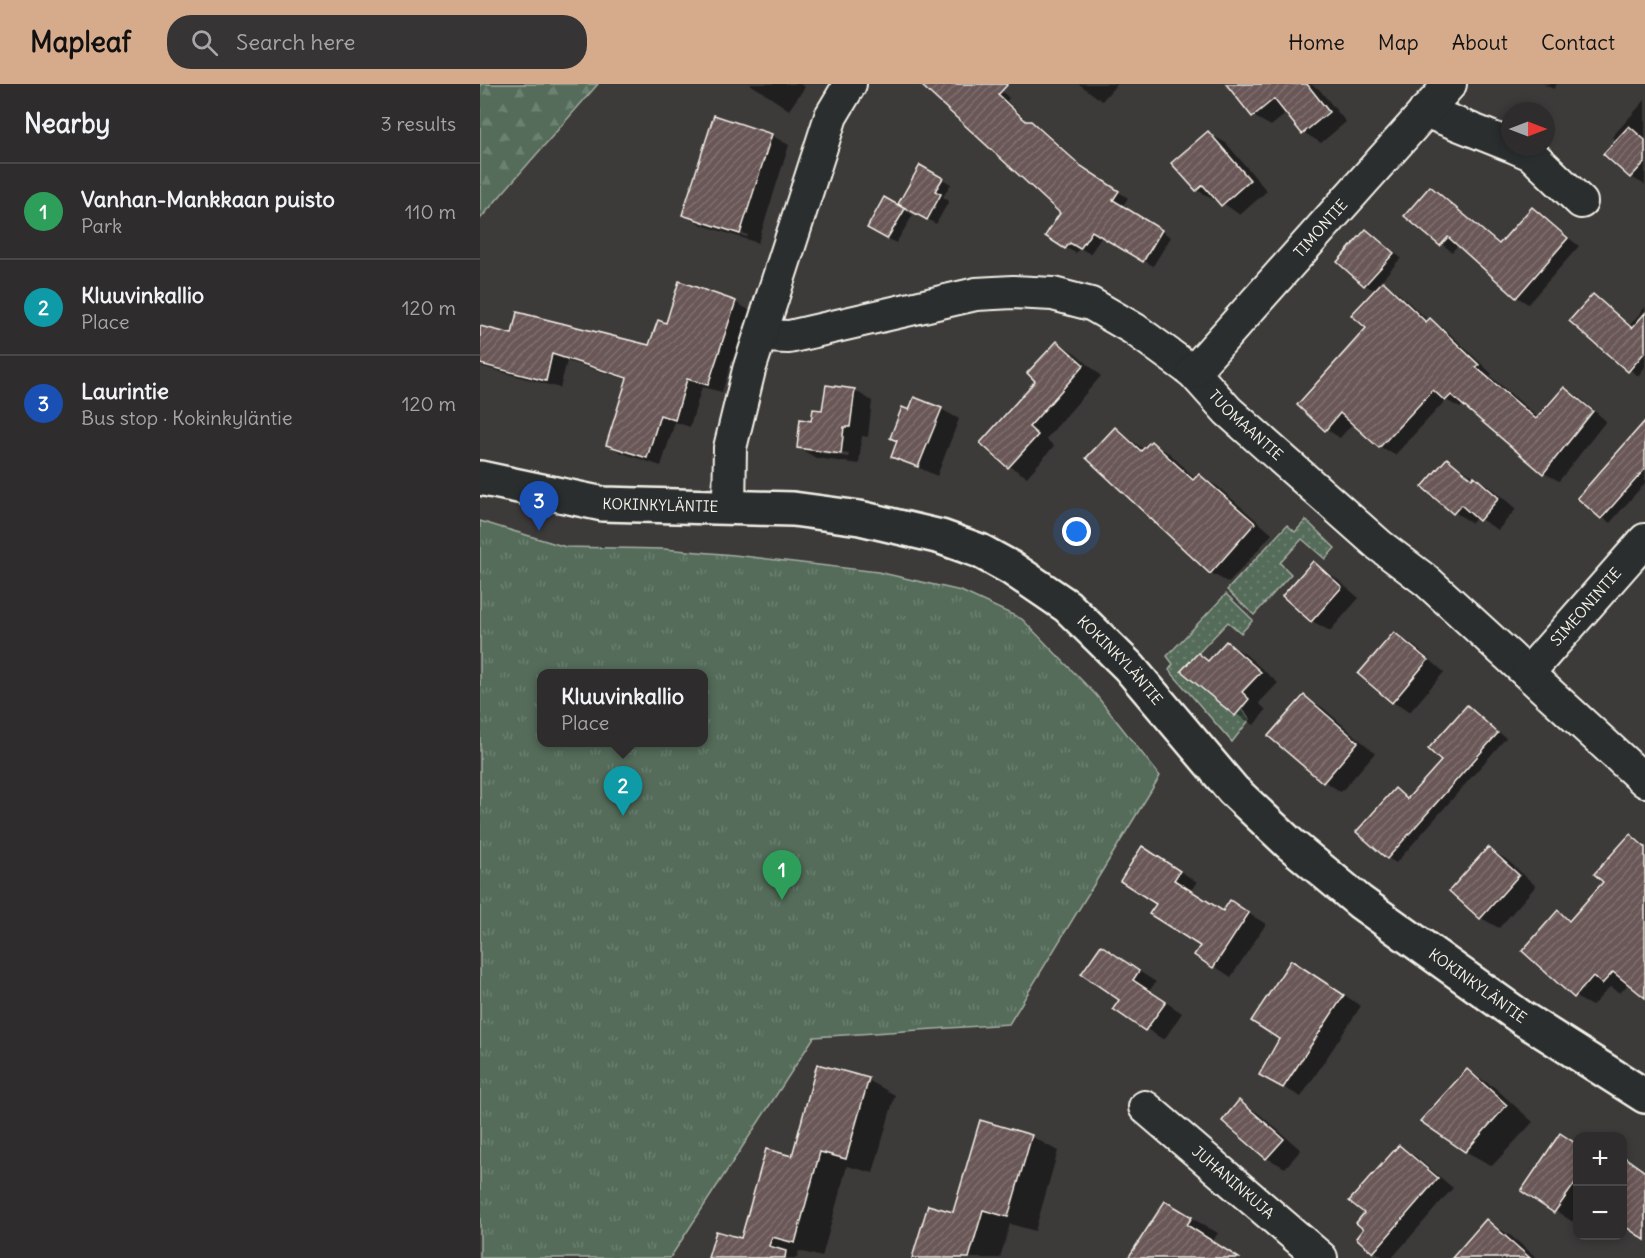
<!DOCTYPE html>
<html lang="en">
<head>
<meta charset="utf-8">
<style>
	body { margin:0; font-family:Delius,sans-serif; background:#363434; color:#f1f3f6 }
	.controls { position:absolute; right:18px; bottom:18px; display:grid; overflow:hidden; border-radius:12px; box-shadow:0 3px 9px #0003 }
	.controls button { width:54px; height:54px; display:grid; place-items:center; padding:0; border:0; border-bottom:2px solid #494848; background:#2e2c2c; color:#f1f3f6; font:30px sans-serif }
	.compass { position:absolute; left:1021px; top:18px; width:54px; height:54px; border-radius:50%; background:#2e2c2c; box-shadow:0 3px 9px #0003; rotate:90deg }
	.you { position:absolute; left:597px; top:448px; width:21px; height:21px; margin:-15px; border:4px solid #fff; border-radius:50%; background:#1a73e8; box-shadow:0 0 0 9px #1a73e833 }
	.badge { display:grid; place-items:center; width:39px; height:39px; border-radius:50%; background:#d6ab8b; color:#fff; font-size:20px; font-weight:700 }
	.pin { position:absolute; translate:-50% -50px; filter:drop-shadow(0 2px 3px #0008) }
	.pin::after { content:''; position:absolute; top:32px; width:21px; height:18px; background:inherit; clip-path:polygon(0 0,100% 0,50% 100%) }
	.popup { position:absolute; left:57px; top:585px; width:171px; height:78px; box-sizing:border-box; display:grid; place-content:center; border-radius:12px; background:#2e2c2c; filter:drop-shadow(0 2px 4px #0005); font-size:20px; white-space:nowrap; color:#a7a7a9 }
	.popup b { font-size:22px; color:#f1f3f6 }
	.popup::after { content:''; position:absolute; left:50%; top:100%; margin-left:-12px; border:12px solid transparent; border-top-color:#2e2c2c }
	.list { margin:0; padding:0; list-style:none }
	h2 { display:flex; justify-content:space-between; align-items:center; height:78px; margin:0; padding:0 24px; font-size:26px }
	h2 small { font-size:20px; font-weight:400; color:#a7a7a9 }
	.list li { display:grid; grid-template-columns:39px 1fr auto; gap:18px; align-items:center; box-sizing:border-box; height:96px; padding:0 24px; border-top:2px solid #494848 }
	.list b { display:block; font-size:22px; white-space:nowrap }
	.list p { margin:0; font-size:20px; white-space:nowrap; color:#a7a7a9 }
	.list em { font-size:20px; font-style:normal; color:#a7a7a9 }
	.icon { flex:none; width:33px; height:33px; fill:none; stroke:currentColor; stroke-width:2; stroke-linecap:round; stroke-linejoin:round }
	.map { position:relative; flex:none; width:1165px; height:1174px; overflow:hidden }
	header { display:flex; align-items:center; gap:36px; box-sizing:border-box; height:84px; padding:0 30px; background:#d6ab8b; color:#111 }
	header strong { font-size:28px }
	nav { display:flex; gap:33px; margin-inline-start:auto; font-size:21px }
	.search { width:420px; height:54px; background:#363434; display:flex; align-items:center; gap:15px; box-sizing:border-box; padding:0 21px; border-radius:24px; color:#a7a7a9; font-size:22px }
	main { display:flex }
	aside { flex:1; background:#2e2c2c }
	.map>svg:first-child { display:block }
</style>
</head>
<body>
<header>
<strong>Mapleaf</strong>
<div class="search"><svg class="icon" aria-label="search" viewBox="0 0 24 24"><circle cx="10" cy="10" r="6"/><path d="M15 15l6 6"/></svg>Search here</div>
<nav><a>Home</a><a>Map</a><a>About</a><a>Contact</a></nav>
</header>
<main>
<aside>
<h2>Nearby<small>3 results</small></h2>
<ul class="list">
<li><span class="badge" style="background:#2e9e5b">1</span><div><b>Vanhan-Mankkaan puisto</b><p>Park</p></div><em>110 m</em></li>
<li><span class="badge" style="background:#0f9aa8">2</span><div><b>Kluuvinkallio</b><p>Place</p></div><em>120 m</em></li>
<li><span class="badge" style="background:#1a4fb4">3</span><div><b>Laurintie</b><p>Bus stop · Kokinkyläntie</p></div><em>120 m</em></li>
</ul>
</aside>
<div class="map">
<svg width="1165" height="1174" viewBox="0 0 1165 1174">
	<defs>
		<pattern id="grass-dots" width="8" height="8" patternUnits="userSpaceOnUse" patternTransform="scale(1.5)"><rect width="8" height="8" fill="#546c5a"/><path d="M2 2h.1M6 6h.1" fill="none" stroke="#6d8172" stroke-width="1.8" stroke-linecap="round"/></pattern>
		<pattern id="forest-firs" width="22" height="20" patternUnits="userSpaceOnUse" patternTransform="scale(1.5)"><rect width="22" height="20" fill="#546c5a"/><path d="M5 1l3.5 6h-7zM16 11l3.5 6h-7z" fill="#6d8172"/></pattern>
		<pattern id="park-tufts" width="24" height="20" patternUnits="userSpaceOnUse" patternTransform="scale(1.5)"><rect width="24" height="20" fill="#546c5a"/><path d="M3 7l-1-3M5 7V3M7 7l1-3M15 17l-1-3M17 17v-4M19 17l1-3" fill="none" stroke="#6d8172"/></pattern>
		<pattern id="building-hatch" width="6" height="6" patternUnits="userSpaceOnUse" patternTransform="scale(1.5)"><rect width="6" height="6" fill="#695756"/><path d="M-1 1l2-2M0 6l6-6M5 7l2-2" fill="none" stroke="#7f706e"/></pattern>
	</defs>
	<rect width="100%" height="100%" fill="#3d3a3a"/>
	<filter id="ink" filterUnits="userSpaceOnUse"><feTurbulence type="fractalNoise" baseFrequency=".0167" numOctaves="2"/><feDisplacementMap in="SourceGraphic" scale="12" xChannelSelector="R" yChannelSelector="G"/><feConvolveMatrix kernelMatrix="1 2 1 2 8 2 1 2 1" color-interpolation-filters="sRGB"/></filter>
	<g filter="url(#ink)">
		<g fill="url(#grass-dots)" stroke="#a4aea1" stroke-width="1.5">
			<polygon points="826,436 855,464 845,475 822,455 800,479 811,490 774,531 747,506 807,441 815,448"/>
			<polygon points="746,510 773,536 761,549 748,538 701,587 761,624 770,635 752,658 689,586 693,580 687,572"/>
		</g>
		<polygon fill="url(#forest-firs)" stroke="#a4aea1" stroke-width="1.5" points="0,0 118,0 0,135"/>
		<path fill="url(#park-tufts)" stroke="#a4aea1" stroke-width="1.5" fill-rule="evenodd" d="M0,437L86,463L184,465L254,471L398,488L481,507L542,535L616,611L680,692L529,940L334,953L190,1174H0ZM62,590H224V658H62Z"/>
		<g fill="#0007" fill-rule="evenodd">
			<polygon points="270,0 320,0 325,3 309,26"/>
			<polygon points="442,0 514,0 529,14 527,17 549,38 561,44 611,90 648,114 642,123 691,153 673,182 623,151 610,170 600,164 596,169 586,164 582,129"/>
			<polygon points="599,0 637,0 622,17"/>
			<polygon points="748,0 830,0 839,5 866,38 841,59 823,48 807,29 791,42 773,32"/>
			<polygon points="1064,0 1077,0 1073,5"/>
			<polygon points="1165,16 1165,101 1151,93 1125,70 1137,57 1132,53"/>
			<polygon points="728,49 746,59 787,107 760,131 737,115 734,116 717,106"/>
			<path d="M291,51L309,61L278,159L222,141L204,130ZM221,136L268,151L267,153L221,139Z"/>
			<polygon points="441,83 471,100 463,113 469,117 456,140 420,120"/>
			<polygon points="951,104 1021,160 1052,125 1099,162 1048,220 1037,213 978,161 972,168 927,132"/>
			<polygon points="404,115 433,131 416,159 389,143"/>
			<polygon points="887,146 921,174 900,198 917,208 949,237 964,244 1012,290 1010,292 1059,334 1085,305 1099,313 1126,337 1079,397 1064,389 984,320 980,324 966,316 915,371 900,363 873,339 860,354 846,345 888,244 896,207 885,201"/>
			<polygon points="1113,212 1150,241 1165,223 1165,283 1158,292 1091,237"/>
			<polygon points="255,218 269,226 242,308 222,303 210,343 195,338 181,382 142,369 127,361 148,296 87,277 80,304 0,282 0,243 33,252 170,263 187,241"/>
			<polygon points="577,258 595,269 621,292 566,355 574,362 547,393 529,382 557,296"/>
			<path d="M374,306L392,317L388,353L382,352L379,380L336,374L319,364L333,338ZM335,365L369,370L368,373L335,368Z"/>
			<polygon points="461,325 479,335 457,392 413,372 430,328"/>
			<polygon points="1165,339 1165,399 1130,439 1099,414"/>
			<polygon points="635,345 665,366 671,359 689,369 716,395 719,392 737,402 792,450 749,499 731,489 608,374"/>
			<polygon points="968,376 1012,404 1036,425 1018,446 997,433 992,439 974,428"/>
			<polygon points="834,479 851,490 879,514 850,547 832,537"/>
			<polygon points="914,550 932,560 964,588 930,628 912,618"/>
			<polygon points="746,559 764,569 798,599 779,619 786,626 774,641 756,630 718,571 730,577"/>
			<polygon points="824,613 842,623 895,669 861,708 844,697"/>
			<polygon points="987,623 1026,654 916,779 908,774 915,706 928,716 963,676"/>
			<polygon points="1151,752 1165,760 1165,912 1149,899 1140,909 1130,903 1112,922 1095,913 1078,828 1091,836 1125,798"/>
			<polygon points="1008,765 1026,775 1056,802 1019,844 1001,834"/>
			<polygon points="680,774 717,798 711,807 744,828 768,829 786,840 751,893 734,882 722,861 678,819"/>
			<polygon points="621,863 676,898 669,907 702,929 684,956 635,925 641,916"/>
			<polygon points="829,888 881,922 821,1013 781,990 801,954"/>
			<polygon points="988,987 1014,1003 1053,1038 1012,1082 985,1067"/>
			<polygon points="388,996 415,1011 393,1089 367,1082 342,1173 319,1167 317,1174 230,1174 262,1156"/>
			<polygon points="760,1018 778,1029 821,1066 805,1084 787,1074"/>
			<polygon points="551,1052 578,1067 555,1147 530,1140 520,1174 434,1174"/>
			<polygon points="1098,1061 1098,1131 1093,1138 1043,1106"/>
			<polygon points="919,1063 935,1072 973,1104 912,1174 905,1174 894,1167 885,1145 886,1129"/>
			<polygon points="1149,1079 1165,1088 1165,1154 1142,1139 1143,1089"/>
			<polygon points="685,1119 738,1149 733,1157 759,1174 649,1174"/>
			<polygon points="1006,1137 1031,1152 1057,1174 974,1174"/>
		</g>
		<g fill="url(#building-hatch)" stroke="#f4f1e8" stroke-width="1.5">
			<polygon points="440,0 528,0 518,11 546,37 551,37 601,82 639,107 633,116 682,146 663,178 612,147 600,165 590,159 585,165 565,152 580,129"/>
			<polygon points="746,0 827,0 849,28 822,50 794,15 772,33"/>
			<polygon points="234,31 292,50 260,150 202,131"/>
			<polygon points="1149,42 1165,56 1165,78 1150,94 1123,70"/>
			<polygon points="728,47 770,96 741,122 723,101 716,107 691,79"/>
			<polygon points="440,81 463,94 455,107 461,110 447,136 418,120"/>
			<polygon points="950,102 1019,160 1052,123 1088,154 1036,214 968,153 960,162 924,132"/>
			<polygon points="404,113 425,125 407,155 387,144"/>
			<polygon points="886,145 914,169 884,202 857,178"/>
			<polygon points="199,197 256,217 228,301 207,295 195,336 180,331 167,374 126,361 147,294 72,270 66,297 0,280 0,242 32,250 37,228 169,261 178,236 186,239"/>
			<polygon points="903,197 946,238 950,234 999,281 996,283 1056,335 1084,303 1113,327 1063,390 971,311 965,317 953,306 899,364 860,329 845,347 817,321 886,244 871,231"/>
			<polygon points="1113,210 1152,244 1165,229 1165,268 1148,288 1089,237"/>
			<polygon points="577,257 604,281 549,343 558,351 528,384 500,359 555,297 547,289"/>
			<polygon points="346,301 375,305 370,343 364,343 361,370 317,364 320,335 331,337 333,325 342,326"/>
			<polygon points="434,313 462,324 438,383 411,373 417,357 410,354 422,323 429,326"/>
			<polygon points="1165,337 1165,385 1121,435 1097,414"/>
			<polygon points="635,343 661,367 671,357 713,396 719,390 775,439 730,490 606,374"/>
			<polygon points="967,374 992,395 994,392 1019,414 999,437 981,421 973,430 942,403"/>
			<polygon points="833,477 862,503 831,538 802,512"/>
			<polygon points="914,548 948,576 912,619 878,590"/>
			<polygon points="746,557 781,588 762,608 769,615 755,632 701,587 718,569 728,577"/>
			<polygon points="824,611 878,658 843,699 788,652"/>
			<polygon points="987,621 1018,649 907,775 876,748 915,704 927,715 961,677 948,665"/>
			<polygon points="1150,750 1165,763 1165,914 1133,888 1122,900 1113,892 1094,914 1042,867 1078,826 1089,837 1123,798 1114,790"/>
			<polygon points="662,762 700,787 694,796 743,827 750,816 769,829 733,884 714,871 720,862 669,830 676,820 640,797"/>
			<polygon points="1008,763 1039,791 1000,835 969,807"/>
			<polygon points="621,861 659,887 653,896 686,918 665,947 633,925 639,916 601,890"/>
			<polygon points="811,876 864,911 803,1004 779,991 799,955 771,937"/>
			<polygon points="337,980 389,994 366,1075 340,1068 315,1159 292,1153 289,1162 306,1167 305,1174 228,1174 236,1147 261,1154 286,1065 312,1072"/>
			<polygon points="987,985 1027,1021 985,1068 940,1037"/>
			<polygon points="759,1016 804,1055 786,1075 742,1037"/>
			<polygon points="500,1036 552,1051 528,1133 503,1126 489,1174 432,1174 448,1121 473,1128"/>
			<polygon points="1080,1049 1098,1061 1098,1095 1074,1129 1041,1107"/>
			<polygon points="919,1061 958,1094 893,1169 876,1154 883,1145 876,1139 884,1129 869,1117"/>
			<polygon points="1143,1072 1165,1088 1165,1156 1143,1141"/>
			<polygon points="685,1117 712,1133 707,1141 759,1174 648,1174"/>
			<polygon points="1006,1135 1050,1174 972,1174"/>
		</g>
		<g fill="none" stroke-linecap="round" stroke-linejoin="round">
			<defs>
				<g id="minor">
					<polyline points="945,27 1030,61"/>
					<polyline points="1035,63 1051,70 1101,118"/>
					<path id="s1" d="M281,252L309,253L496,210L533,208L573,210L611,220L654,245L713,288L748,327L899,461L948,498L1165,697"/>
					<path id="s2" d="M713,288L970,0"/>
					<polyline points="249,423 250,364 269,286 351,32 370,0"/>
					<path id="s3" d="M1048,589L1165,456"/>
					<path id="s4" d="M665,1023L841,1174"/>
				</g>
				<g id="major">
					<path id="s5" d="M0,394L123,420L313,425L380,434L461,453L500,467L531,484L587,522L649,583L753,706L809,759L880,818L1042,934L1165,1012"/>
				</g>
			</defs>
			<use href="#minor" stroke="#f4f1e8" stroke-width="36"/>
			<use href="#major" stroke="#f4f1e8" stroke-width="38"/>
			<use href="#minor" stroke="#2a2d2e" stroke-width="32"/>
			<use href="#major" stroke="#2a2d2e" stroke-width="33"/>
		</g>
	</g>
	<g text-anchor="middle" stroke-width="6" stroke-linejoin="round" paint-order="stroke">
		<g font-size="15" fill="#f4f1e8" stroke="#2a2d2e">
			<text dy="5" stroke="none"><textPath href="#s2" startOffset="192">TIMONTIE</textPath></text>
			<text dy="5" stroke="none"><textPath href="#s1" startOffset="534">TUOMAANTIE</textPath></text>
			<text dy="5" stroke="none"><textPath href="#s5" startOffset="183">KOKINKYLÄNTIE</textPath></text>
			<text dy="5" stroke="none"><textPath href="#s3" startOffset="88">SIMEONINTIE</textPath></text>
			<text dy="5" stroke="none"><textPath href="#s5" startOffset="687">KOKINKYLÄNTIE</textPath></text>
			<text dy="5" stroke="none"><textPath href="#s5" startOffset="1173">KOKINKYLÄNTIE</textPath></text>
			<text dy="5" stroke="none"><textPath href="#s4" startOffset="116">JUHANINKUJA</textPath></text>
		</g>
	</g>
</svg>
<div class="controls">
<button>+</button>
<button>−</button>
</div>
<svg class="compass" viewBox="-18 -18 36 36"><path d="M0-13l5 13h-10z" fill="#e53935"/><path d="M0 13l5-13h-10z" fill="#a7a7a9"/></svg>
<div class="you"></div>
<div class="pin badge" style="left:302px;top:816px;background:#2e9e5b">1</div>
<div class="pin badge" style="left:143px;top:732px;background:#0f9aa8">2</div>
<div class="popup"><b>Kluuvinkallio</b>Place</div>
<div class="pin badge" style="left:59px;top:447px;background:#1a4fb4">3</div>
</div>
</main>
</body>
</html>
